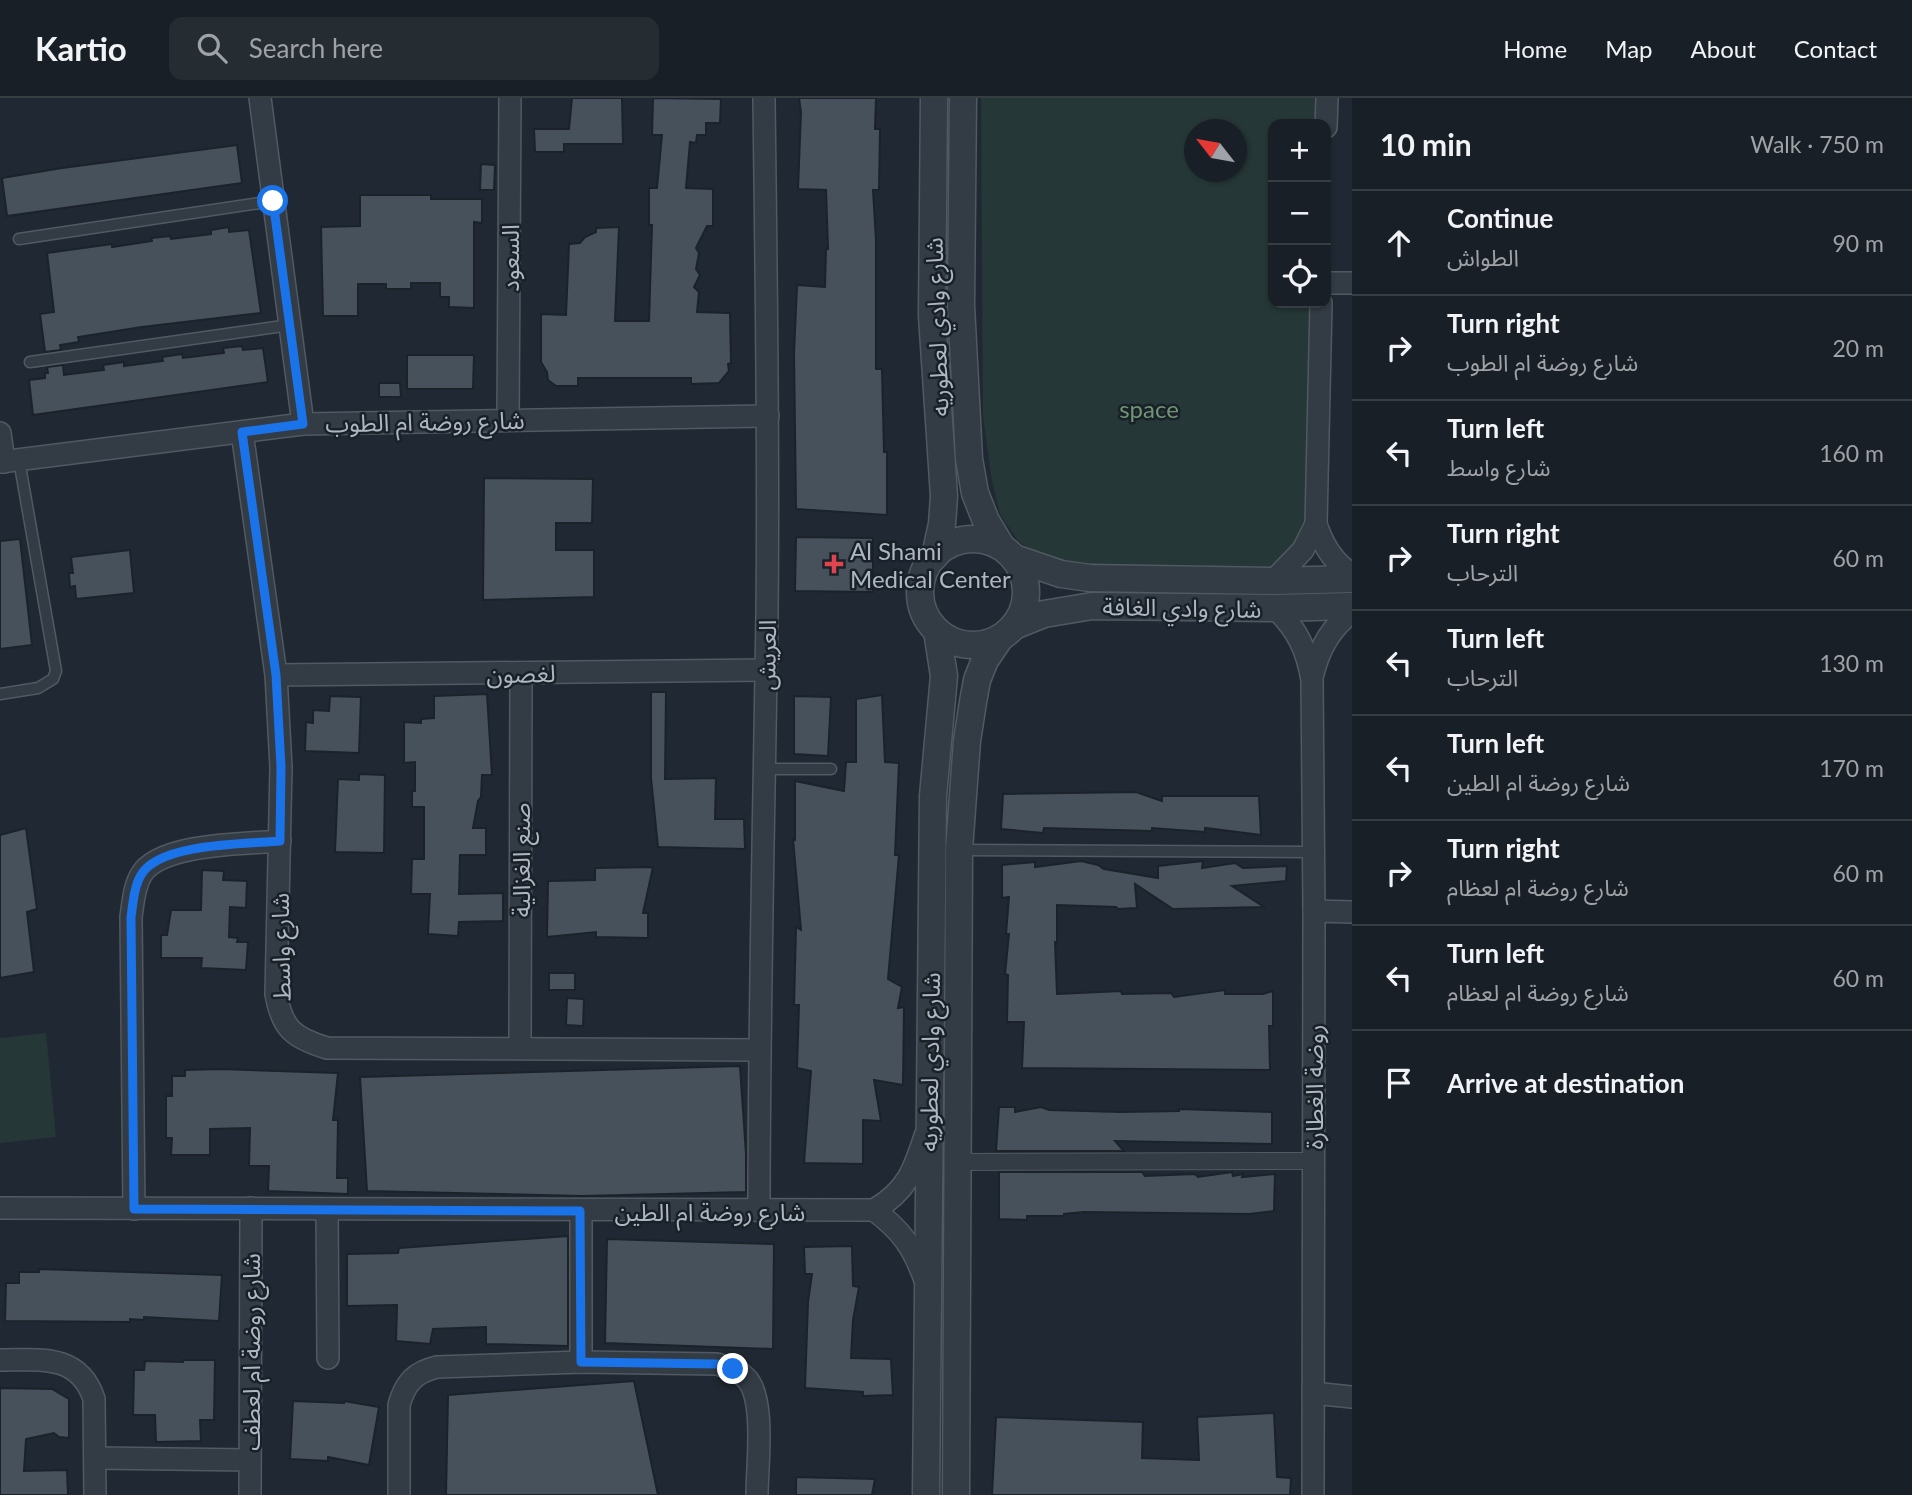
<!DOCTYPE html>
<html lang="en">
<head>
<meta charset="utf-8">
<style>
	:root { --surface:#181f26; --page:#252c32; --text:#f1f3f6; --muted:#9fa2a7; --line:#363d43 }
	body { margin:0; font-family:Lato,"Noto Sans Arabic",sans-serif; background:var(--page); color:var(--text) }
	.controls { position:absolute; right:21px; top:21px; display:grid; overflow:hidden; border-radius:14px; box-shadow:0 2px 5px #0004 }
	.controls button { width:63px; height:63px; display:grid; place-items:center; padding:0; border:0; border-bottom:2px solid var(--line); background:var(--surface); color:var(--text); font:35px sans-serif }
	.compass { position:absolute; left:1184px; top:21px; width:63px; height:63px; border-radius:50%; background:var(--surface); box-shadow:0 2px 5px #0004; rotate:301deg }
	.stop { position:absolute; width:21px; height:21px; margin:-16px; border:5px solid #1a73e8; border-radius:50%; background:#fff }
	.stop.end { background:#1a73e8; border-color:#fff; box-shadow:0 2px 7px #0008 }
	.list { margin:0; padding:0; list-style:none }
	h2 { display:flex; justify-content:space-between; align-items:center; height:91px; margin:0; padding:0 28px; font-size:30px }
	h2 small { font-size:23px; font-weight:400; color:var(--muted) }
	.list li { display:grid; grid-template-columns:46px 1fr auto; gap:21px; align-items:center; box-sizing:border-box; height:105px; padding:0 28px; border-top:2px solid var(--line) }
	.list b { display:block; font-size:26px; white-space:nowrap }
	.list p { margin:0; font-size:23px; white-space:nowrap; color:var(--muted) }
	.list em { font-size:23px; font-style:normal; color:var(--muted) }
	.icon { flex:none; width:38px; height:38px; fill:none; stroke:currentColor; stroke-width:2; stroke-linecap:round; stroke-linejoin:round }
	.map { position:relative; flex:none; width:1352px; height:1397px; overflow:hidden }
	header { display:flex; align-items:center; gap:42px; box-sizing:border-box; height:98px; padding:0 35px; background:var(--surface); border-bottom:2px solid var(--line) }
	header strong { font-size:33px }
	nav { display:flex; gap:38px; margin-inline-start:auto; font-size:24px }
	.search { width:490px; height:63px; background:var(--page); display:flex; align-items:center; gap:18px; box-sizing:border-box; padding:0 24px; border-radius:14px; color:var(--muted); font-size:26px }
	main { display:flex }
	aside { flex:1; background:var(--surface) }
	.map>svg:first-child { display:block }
	.green { fill:#253736; fill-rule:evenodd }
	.building { fill:#46515c; stroke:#1b222a; stroke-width:2 }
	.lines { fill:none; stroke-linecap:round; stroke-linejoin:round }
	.service-casing { stroke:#515962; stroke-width:13 }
	.pedestrian-casing { stroke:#515962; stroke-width:18 }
	.minor-casing { stroke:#515962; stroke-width:24 }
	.tertiary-casing { stroke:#515962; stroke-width:29 }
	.service { stroke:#333b44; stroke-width:10 }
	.pedestrian { stroke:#333b44; stroke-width:16 }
	.minor { stroke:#333b44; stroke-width:21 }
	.tertiary { stroke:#333b44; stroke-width:26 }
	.route { stroke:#1a73e8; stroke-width:9 }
	.health-dot { fill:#e0444e; stroke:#192028; stroke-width:2.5 }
	.labels { text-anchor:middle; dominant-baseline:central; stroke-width:5; stroke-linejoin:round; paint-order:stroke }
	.street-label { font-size:24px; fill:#adb6c1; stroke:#192028 }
	.park-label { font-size:24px; fill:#6f9574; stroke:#192028 }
	.poi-label { font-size:24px; fill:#adb6c1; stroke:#192028; text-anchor:start }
</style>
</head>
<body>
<header>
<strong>Kartio</strong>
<div class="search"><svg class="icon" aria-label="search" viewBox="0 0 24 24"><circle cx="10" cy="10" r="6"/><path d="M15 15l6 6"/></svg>Search here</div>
<nav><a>Home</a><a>Map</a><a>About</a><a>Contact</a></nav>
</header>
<main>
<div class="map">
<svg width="1352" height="1397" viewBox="0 0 1352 1397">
	<rect width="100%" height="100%" fill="#202933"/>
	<g class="green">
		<path d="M981,0H1323L1322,26H1273V205H1319L1305,427C1299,446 1289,462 1270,470L1088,473L1041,459L1018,443L1000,416L992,383L983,319ZM1195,32H1237V74H1195Z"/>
		<polygon points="46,935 56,1039 0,1045 0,940"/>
	</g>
	<g class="building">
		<polygon points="572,0 622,0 623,46 564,46 564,54 535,54 534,31 569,31"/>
		<polygon points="653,0 721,1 720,25 706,25 706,37 697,37 696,45 690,44 686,90 713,91 713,128 707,128 696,150 699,155 696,171 700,177 694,189 699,194 697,214 730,215 731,265 728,266 729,273 719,285 691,286 691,280 578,280 578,288 556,288 548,282 547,274 541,264 541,216 566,217 569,146 580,145 585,139 596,134 596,130 619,129 615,223 649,223 652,127 649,127 649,90 657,90 662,37 652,37"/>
		<polygon points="799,0 876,0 875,31 880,31 879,92 873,92 876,142 876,271 882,271 884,354 887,354 887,417 796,411 794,255 797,187 825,189 826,151 828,151 826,92 798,91 801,14"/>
		<polygon points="237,47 242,85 7,118 2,80 62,70"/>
		<polygon points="481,66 495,67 494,92 480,92"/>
		<polygon points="360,97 431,97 431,101 482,101 482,125 474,124 474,210 449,209 449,199 440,199 440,185 411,185 411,191 386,191 386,186 358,186 358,218 323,218 321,129 360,128"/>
		<polygon points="229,129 229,134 249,132 261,215 142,229 78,239 79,244 60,247 61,252 45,254 40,216 54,214 47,155 112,146 112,149 152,143 151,140 170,138 171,141 211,136 211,132"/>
		<polygon points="242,248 243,252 263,250 268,284 33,317 29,282 45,280 45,275 48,275 47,269 63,267 64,277 104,272 103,267 124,264 124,268 163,263 162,259 182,256 183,260 224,255 223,250"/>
		<polygon points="407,257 474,257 473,291 407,291"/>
		<polygon points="379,285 400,285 401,299 379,299"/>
		<polygon points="484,380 593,381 592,425 556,425 556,452 594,452 594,499 483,502"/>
		<polygon points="796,439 873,440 873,494 795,493"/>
		<polygon points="20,441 32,547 0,551 0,443"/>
		<polygon points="130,452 134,495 76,501 75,488 70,489 69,475 73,475 71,459"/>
		<polygon points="651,594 666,594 665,681 716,680 715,721 744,721 745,751 658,749 651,680"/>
		<polygon points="487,596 492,677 482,677 481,699 478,703 473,730 486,730 486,757 460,757 459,796 503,795 503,823 459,824 458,838 428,836 430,796 411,796 412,761 424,761 424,709 412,709 412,693 415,693 415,664 404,665 404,624 421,625 421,621 434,620 434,598"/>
		<polygon points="882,597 885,664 899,665 895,757 899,757 888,881 902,889 898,910 904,909 903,987 874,982 881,1023 863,1022 863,1066 804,1065 811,973 797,970 799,907 794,907 796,829 801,832 793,741 795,742 795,683 844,693 846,664 856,664 856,601"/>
		<polygon points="330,598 361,599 359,655 305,653 306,624 313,625 313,612 329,613"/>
		<polygon points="794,598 831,599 828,658 794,656"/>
		<polygon points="359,676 385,677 384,755 335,754 338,681 359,682"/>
		<polygon points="1136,694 1162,703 1162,698 1259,698 1261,737 1205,730 1205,734 1152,730 1152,733 1044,730 1043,735 1001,731 1003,696"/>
		<polygon points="26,730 37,811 27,814 34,874 0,880 0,737"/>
		<polygon points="1081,763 1098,767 1104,771 1158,780 1158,768 1203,763 1202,770 1235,765 1243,770 1287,768 1286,783 1232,788 1264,809 1173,811 1135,786 1137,810 1118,811 1116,809 1057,807 1057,844 1055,844 1057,896 1121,893 1122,896 1171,895 1174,899 1225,892 1225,896 1263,896 1273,893 1273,928 1269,928 1270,972 1022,970 1024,924 1007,924 1008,877 1005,876 1009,836 1006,836 1009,799 1002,800 1002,767 1035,764 1035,769"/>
		<polygon points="653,769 643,815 648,815 648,840 596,839 596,834 547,839 548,783 595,782 595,770"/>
		<polygon points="202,772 224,773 223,782 247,783 246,810 230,809 229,839 238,840 237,844 248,844 246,872 201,870 202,860 161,860 161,837 167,837 171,812 201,812"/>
		<rect x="549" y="875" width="26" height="17"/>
		<polygon points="567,900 584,901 583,928 566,927"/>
		<polygon points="740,968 746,1056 746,1094 583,1098 367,1093 360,979"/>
		<polygon points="220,971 338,975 333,1022 338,1022 337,1080 348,1080 348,1096 268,1093 269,1068 249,1068 250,1030 210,1031 210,1057 171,1057 172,1040 166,1040 166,998 172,998 172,978 185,978 185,972"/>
		<polygon points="999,1009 1015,1009 1015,1014 1041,1009 1049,1012 1121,1014 1179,1013 1179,1011 1272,1014 1272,1046 1115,1043 1124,1053 996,1053"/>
		<polygon points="999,1074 1142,1074 1145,1078 1195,1076 1198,1079 1232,1074 1233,1078 1243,1076 1242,1079 1275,1076 1274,1113 1249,1116 1084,1114 1064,1116 1064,1118 1027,1118 1027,1122 999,1121"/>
		<polygon points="568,1138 568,1248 486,1246 486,1229 433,1231 430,1246 396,1243 397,1207 347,1208 347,1156 398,1155 399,1150"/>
		<polygon points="607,1141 774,1146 773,1251 605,1245"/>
		<polygon points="852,1148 853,1188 859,1189 853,1222 851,1260 891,1261 893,1297 863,1298 863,1294 805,1290 808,1204 812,1176 805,1176 804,1149"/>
		<polygon points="39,1171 222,1177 219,1223 144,1219 144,1222 130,1221 130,1224 5,1223 6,1185 19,1185 19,1174 39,1174"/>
		<polygon points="183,1262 215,1262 214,1322 200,1322 201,1343 156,1344 155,1317 133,1317 134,1272 144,1272 145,1263 183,1264"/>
		<polygon points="634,1283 658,1397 446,1397 448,1297"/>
		<polygon points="0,1290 52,1291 69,1301 69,1340 59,1339 54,1335 26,1341 24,1373 67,1372 68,1397 0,1397"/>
		<polygon points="293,1303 344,1305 344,1303 379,1309 369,1367 328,1359 328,1363 290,1361"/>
		<polygon points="1274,1315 1277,1379 1291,1380 1290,1397 992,1397 996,1319 1143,1324 1142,1360 1199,1362 1197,1319"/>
		<polygon points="796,1379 875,1381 872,1397 796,1397"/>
	</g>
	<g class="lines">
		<g class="service-casing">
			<g id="service">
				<polyline points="19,141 273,103"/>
				<polyline points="30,264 290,227"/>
				<polyline points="0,596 38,590 53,581 56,573 19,362"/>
				<polyline points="764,671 831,671"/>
				<polyline points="959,752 1313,754"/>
			</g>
		</g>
		<g class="pedestrian-casing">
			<polyline id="pedestrian" points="956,1064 1313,1063"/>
		</g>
		<g class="minor-casing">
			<g id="minor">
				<polyline points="260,0 303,326"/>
				<polyline points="1326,29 1327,0"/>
				<polyline points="1326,185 1352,185"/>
				<path d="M1321,205L1316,426C1323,447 1333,465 1352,476"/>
				<polyline points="508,321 510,0"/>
				<path d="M242,334L276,577L281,669L276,896C282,931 294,940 327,950L759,952"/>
				<polyline points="0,335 4,364"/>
				<polyline points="0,364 303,326 768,318"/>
				<polyline points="1273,483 1303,452 1316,426"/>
				<path d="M1275,510C1297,531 1307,552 1312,582L1314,813L1313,1397"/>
				<path d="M1313,576C1319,551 1330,530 1352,514"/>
				<polyline points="276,577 765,572"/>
				<polyline points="1314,813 1352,814"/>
				<polyline points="520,950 521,575"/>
				<path d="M0,1110L874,1112C907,1093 914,1072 925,1038"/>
				<path d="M134,1111L131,819C133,805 134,789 141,777C159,745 246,746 280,743"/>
				<polyline points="327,1111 328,1260"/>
				<path d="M874,1112C902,1133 913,1149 925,1182"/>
				<polyline points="581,1113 581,1264"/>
				<path d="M759,1113C759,914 764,714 767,515C769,343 766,172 764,0"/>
				<path d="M0,1262C39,1262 79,1255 94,1301L95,1397"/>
				<polyline points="1313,1295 1352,1299"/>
				<polyline points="96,1360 249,1362"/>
				<polyline points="250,1397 251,1110"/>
				<path d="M399,1397V1307C405,1285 415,1274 437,1269L581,1264L717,1266C727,1269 738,1272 746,1280C766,1300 757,1368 757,1397"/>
			</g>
		</g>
		<g class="tertiary-casing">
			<g id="tertiary">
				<polyline points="934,0 932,218 944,398 942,426 935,458"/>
				<polyline points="963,0 961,207 969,361 975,395 986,423 1001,448"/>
				<circle cx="973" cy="494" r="53"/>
				<polyline points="1014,460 1061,476 1090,480 1273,483 1352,481"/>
				<polyline points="1014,528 1044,516 1092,508 1275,510 1352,508"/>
				<polyline points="926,1397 933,698 944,578 937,533"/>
				<polyline points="956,1397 959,752 967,643 973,604 977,582 985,562 1000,540"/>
			</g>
		</g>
		<use href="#service" class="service"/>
		<use href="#pedestrian" class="pedestrian"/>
		<use href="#minor" class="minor"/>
		<use href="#tertiary" class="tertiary"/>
	</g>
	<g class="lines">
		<path class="route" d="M273,103L303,326L242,334L276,577L281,669L280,743C246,746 159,745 141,777C134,789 133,805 131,819L134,1111L580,1113L581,1264L717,1266L733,1271"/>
	</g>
	<path class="health-dot" d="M830.5 455.5h7v7h7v7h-7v7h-7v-7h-7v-7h7z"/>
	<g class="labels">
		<g class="street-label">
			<text transform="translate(509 160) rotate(-90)">السعود</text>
			<text transform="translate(936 229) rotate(-92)">شارع وادي لعطوريه</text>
			<text transform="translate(425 323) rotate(-1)">شارع روضة ام الطوب</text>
			<text transform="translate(1182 509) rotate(1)">شارع وادي الغافة</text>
			<text transform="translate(766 557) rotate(-89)">العريش</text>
			<text transform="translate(521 575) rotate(-1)">لغصون</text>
			<text transform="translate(520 762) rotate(-90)">صنع الغزالية</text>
			<text transform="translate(280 849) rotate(-91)">شارع واسط</text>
			<text transform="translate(929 964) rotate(-89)">شارع وادي لعطوريه</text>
			<text transform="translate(1313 989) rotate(-90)">روضة الغطارة</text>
			<text x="710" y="1113">شارع روضة ام الطين</text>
			<text transform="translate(250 1254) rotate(-90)">شارع روضة ام لعطف</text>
		</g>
		<g class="park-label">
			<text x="1149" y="310">space</text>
		</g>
		<g class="poi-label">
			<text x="850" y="452">Al Shami<tspan x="850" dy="28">Medical Center</tspan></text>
		</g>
	</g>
</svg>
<div class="controls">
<button>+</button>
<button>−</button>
<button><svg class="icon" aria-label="locate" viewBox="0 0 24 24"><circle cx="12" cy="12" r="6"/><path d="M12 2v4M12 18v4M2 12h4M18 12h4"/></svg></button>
</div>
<svg class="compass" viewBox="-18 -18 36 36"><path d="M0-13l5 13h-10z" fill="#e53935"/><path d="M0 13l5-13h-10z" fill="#9fa2a7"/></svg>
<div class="stop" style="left:273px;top:103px"></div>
<div class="stop end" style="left:733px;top:1271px"></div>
</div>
<aside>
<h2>10 min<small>Walk · 750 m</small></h2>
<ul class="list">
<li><svg class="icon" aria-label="ahead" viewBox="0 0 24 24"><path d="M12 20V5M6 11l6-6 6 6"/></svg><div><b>Continue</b><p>الطواش</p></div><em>90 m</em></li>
<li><svg class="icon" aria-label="right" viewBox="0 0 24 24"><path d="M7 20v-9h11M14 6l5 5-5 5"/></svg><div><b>Turn right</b><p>شارع روضة ام الطوب</p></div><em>20 m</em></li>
<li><svg class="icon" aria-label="left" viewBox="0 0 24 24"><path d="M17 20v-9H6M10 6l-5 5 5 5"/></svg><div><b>Turn left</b><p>شارع واسط</p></div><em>160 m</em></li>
<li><svg class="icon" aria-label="right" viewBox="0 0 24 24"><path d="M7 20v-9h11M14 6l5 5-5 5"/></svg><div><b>Turn right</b><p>الترحاب</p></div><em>60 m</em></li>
<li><svg class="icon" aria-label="left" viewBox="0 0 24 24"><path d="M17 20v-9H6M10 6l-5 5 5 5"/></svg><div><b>Turn left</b><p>الترحاب</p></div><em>130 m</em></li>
<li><svg class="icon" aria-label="left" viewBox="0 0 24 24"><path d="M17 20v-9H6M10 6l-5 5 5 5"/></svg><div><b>Turn left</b><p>شارع روضة ام الطين</p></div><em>170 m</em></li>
<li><svg class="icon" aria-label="right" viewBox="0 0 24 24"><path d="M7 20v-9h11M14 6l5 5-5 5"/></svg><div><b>Turn right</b><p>شارع روضة ام لعظام</p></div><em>60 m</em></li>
<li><svg class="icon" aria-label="left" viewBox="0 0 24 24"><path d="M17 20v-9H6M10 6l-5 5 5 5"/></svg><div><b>Turn left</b><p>شارع روضة ام لعظام</p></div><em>60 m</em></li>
<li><svg class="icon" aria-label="arrive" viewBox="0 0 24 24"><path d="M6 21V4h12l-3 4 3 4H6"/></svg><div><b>Arrive at destination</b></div></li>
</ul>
</aside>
</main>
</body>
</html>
